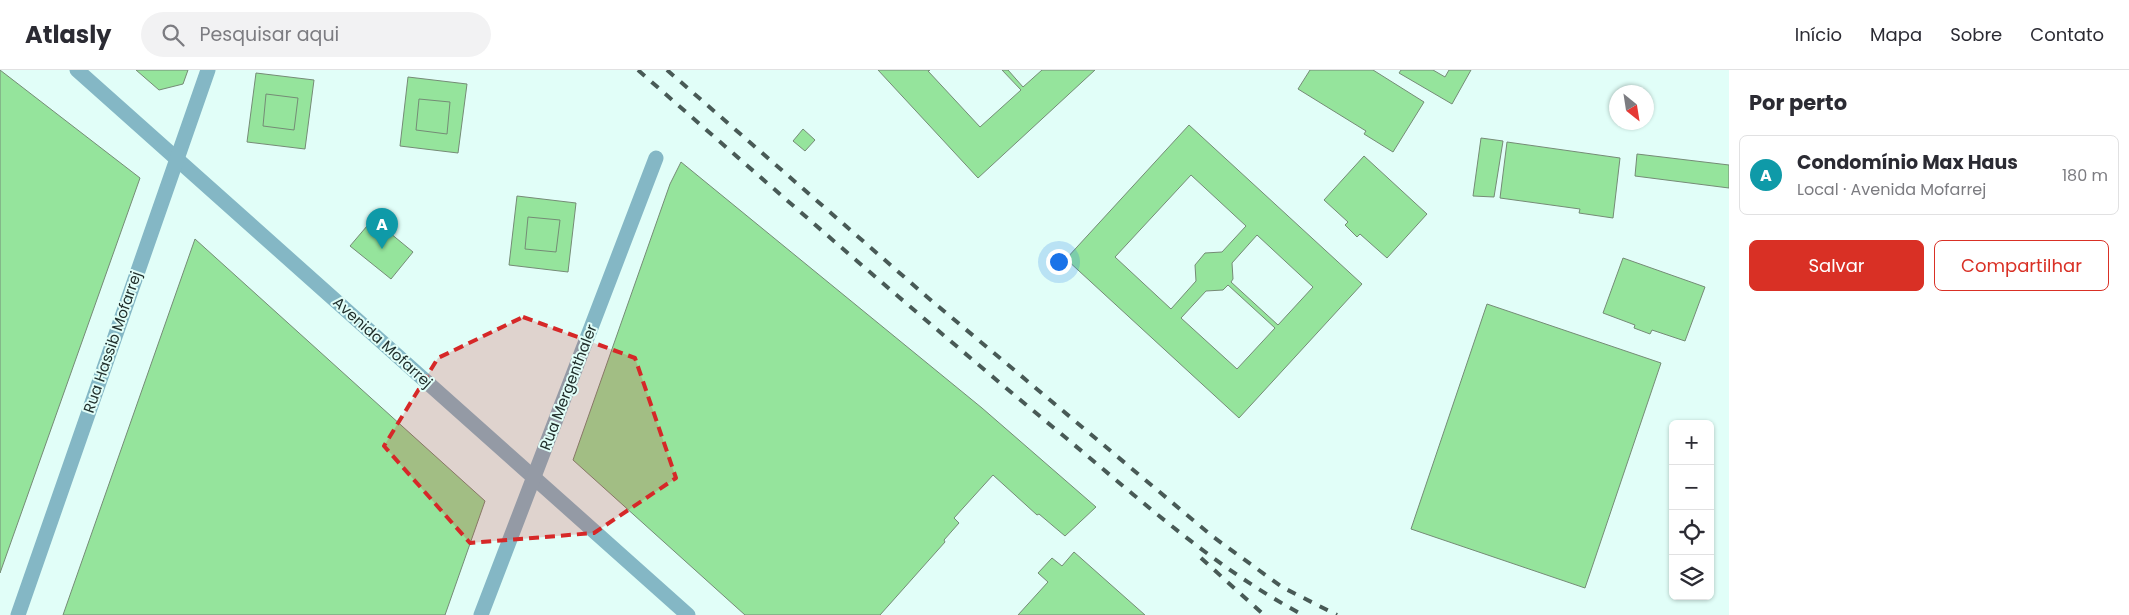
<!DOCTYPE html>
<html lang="pt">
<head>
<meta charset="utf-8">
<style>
	:root { --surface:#fff; --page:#f2f2f3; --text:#2b2b33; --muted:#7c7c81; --line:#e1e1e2; --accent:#d93025 }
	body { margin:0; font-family:Poppins,sans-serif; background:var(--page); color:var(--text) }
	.controls { position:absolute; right:15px; bottom:15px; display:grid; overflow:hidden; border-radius:8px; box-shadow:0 1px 4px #0004 }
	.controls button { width:45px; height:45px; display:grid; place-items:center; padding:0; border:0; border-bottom:1px solid var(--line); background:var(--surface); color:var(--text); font:25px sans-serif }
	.compass { position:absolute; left:1609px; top:15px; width:45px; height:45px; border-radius:50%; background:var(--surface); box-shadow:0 1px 4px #0004; rotate:150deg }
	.you { position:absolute; left:1058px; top:191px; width:18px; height:18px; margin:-12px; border:4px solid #fff; border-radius:50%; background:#1a73e8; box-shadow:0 0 0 8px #1a73e833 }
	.badge { display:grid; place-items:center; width:32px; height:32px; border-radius:50%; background:var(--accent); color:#fff; font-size:16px; font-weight:700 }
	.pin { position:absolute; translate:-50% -41px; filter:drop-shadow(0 1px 2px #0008) }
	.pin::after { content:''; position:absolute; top:26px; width:18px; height:15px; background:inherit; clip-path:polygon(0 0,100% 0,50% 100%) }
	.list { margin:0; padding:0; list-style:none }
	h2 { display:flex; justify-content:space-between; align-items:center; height:65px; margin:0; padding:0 20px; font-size:21px }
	h2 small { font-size:16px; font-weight:400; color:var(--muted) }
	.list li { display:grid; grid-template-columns:32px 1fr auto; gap:15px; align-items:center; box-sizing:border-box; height:80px; margin:0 10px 10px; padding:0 10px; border:1px solid var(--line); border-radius:8px }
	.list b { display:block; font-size:19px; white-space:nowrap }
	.list p { margin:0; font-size:16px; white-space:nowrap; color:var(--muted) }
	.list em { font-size:16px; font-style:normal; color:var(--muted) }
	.actions { display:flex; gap:10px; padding:15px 20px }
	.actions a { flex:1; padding:11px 0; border:1px solid var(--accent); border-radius:8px; text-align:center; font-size:18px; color:var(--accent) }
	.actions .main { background:var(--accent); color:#fff }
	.icon { flex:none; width:28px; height:28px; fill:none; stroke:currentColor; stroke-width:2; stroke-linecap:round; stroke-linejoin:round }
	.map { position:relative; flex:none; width:1729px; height:545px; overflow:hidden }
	header { display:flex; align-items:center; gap:30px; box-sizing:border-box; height:70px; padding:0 25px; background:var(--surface); border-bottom:1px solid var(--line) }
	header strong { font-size:24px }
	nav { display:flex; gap:28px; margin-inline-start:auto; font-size:18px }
	.search { width:350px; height:45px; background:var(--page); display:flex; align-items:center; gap:12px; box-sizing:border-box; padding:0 18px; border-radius:28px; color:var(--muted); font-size:19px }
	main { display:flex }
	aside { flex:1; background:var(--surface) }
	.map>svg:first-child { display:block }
	.building { fill:#95e49c; stroke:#758b76; fill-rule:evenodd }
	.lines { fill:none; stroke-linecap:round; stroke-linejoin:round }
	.street { stroke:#84b7c5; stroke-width:15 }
	.rail { stroke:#485a56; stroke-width:4; stroke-dasharray:9 9; stroke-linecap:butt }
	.marked { fill:#d62828; fill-opacity:0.2; stroke:#d62828; stroke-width:4; stroke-dasharray:10 6; stroke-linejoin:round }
	.labels { text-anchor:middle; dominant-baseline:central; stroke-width:4; stroke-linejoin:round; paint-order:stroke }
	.street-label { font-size:15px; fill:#1f2d2a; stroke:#e1fef8 }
</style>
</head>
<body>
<header>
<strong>Atlasly</strong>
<div class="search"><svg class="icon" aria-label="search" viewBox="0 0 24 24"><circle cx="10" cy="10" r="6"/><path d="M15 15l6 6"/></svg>Pesquisar aqui</div>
<nav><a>Início</a><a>Mapa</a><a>Sobre</a><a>Contato</a></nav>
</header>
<main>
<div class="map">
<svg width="1729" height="545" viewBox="0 0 1729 545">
	<rect width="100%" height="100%" fill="#e1fef8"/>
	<g class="building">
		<polygon points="0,0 140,108 0,503"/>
		<polygon points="136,0 188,0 183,14 159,20"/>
		<polygon points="878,0 930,0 928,1 980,57 1021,20 1002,0 1008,0 1023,17 1042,0 1095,0 978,108"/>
		<polygon points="1310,0 1373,0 1424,32 1393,82 1364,64 1366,61 1298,19"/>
		<polygon points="1401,0 1433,0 1445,7 1449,0 1471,0 1452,34 1399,3"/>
		<polygon points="256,3 314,10 305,79 247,72"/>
		<polygon points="408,7 467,14 458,83 400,76"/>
		<polygon points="266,24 298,28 294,60 263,56"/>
		<polygon points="419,29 450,32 447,64 416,60"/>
		<path d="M1189,55L1362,214L1239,348L1066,189ZM1191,105L1246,156L1222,182L1205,183L1195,195L1196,211L1171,239L1115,187ZM1257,165L1313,217L1278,255L1231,212L1233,209L1232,193ZM1228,215L1275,258L1237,299L1181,248L1206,221L1223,220Z"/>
		<polygon points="803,59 815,70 805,81 793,71"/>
		<polygon points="1481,68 1503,71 1494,127 1473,126"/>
		<polygon points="1507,72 1620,88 1613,148 1579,143 1580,139 1500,128"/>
		<polygon points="1637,84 1729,95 1729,118 1635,106"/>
		<polygon points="1364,86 1427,144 1387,188 1360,164 1357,167 1345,155 1348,152 1324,130"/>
		<polygon points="681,92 982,338 1096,437 1065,466 1039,444 1037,445 993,405 954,448 959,453 944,470 945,472 880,545 745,545 573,390 670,114"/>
		<polygon points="517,126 576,133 568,202 509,195"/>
		<polygon points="528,147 560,150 556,182 525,179"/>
		<polygon points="373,149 413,182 391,209 350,176"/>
		<polygon points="195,169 485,431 445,545 63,545"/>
		<polygon points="1623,188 1705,217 1685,271 1652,260 1650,264 1634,258 1635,255 1603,243"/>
		<polygon points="1487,234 1661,293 1585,518 1411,459"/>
		<polygon points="1074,482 1145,545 1018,545 1048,512 1038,503 1052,488 1062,496"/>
	</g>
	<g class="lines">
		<g class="street">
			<polyline points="77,0 688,545"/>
			<polyline points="18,545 208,0"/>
			<polyline points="481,545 656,88"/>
		</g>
		<g class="rail">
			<path d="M638,0C776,121 913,241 1054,358C1134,424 1211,496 1303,545"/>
			<polyline points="667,0 926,226 1212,466 1282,517 1337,545"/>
			<polyline points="1201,488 1264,545"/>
		</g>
	</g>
	<path class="marked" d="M523,247L635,288L676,408L594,463L470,473L384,376L438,288Z"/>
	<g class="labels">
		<g class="street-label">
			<text transform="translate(112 272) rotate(-71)">Rua Hassib Mofarrej</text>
			<text transform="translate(383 272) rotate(42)">Avenida Mofarrej</text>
			<text transform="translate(568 317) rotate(-69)">Rua Mergenthaler</text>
		</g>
	</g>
</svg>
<div class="controls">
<button>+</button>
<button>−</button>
<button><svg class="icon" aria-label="locate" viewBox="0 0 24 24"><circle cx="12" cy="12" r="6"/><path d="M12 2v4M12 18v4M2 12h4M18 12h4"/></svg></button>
<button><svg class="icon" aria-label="layers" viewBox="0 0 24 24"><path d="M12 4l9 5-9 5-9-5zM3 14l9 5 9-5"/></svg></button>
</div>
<svg class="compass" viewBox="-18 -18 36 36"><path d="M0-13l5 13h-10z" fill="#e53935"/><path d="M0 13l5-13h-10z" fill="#7c7c81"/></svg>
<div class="you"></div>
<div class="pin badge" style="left:382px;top:179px;background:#0f9aa8">A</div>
</div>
<aside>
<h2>Por perto<small></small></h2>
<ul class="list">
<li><span class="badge" style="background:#0f9aa8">A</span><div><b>Condomínio Max Haus</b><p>Local · Avenida Mofarrej</p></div><em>180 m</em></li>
</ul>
<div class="actions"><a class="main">Salvar</a><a>Compartilhar</a></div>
</aside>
</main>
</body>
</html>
